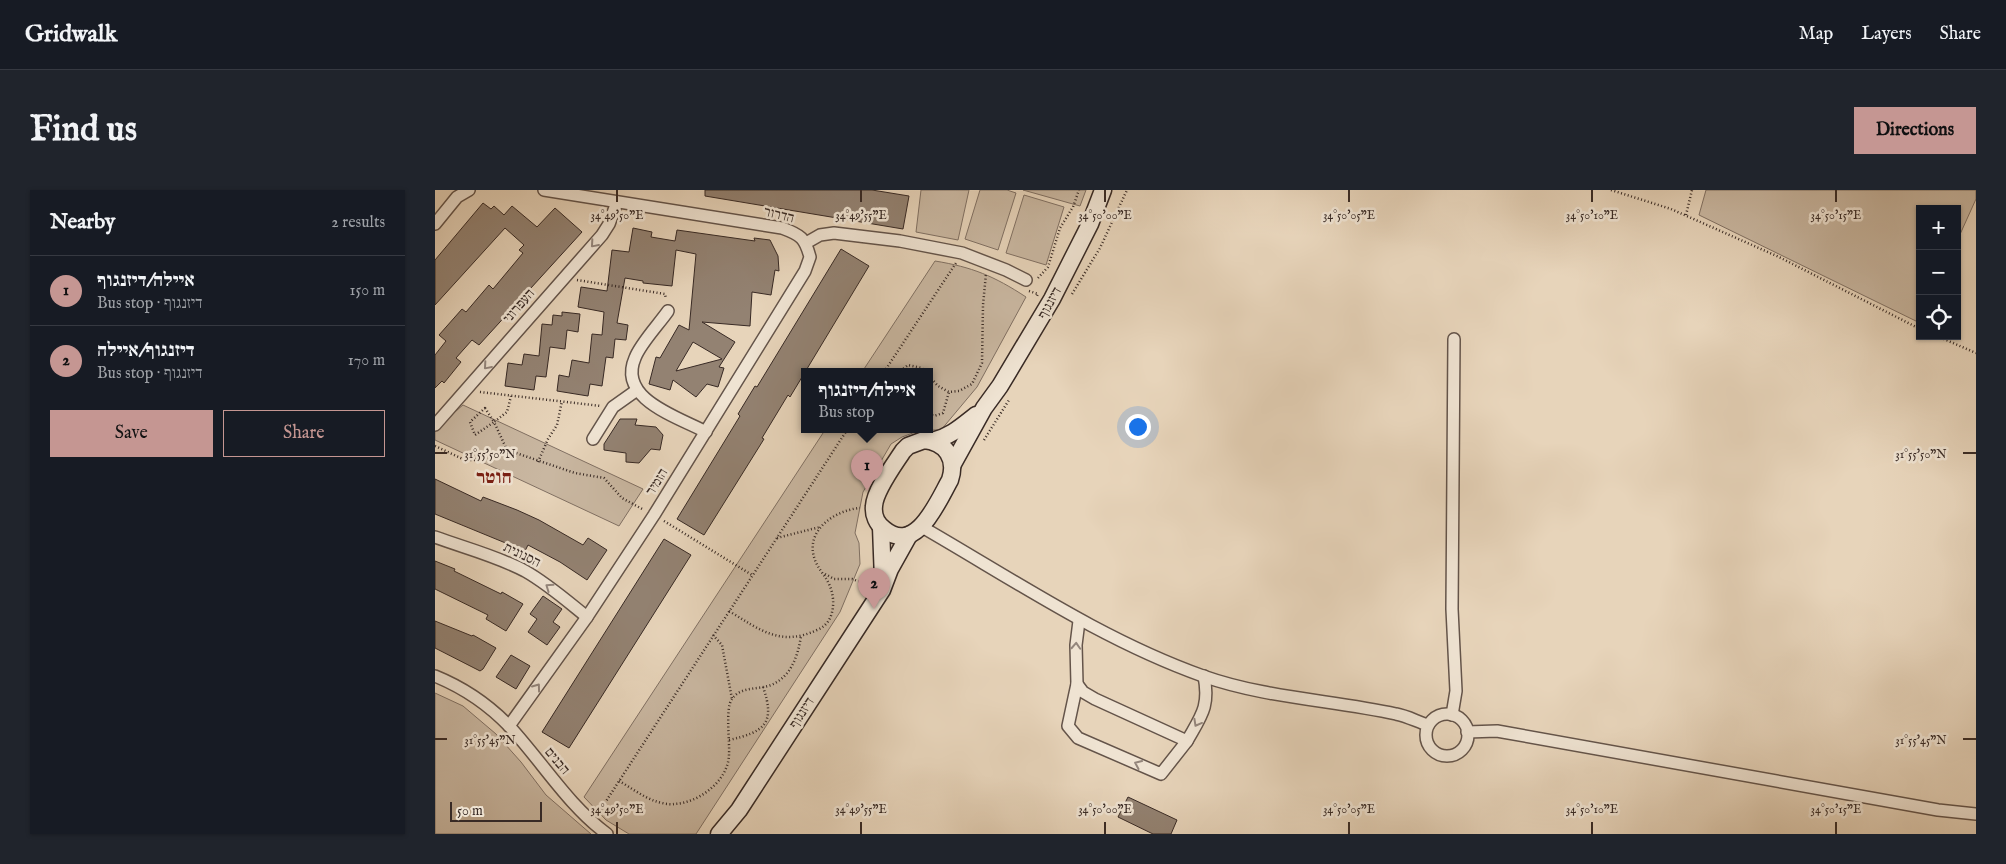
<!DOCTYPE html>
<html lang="en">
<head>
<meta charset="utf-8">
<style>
	:root { --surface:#171b24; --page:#20242c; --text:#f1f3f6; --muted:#9ea1a6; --line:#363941; --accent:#c59692 }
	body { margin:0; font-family:"IM FELL English","Frank Ruhl Libre",serif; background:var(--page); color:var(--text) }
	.controls { position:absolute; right:15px; top:15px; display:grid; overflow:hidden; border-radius:0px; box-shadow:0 1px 4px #0004 }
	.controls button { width:45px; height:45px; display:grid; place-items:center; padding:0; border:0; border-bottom:1px solid var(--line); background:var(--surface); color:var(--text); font:25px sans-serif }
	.scale { position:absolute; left:15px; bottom:12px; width:92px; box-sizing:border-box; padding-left:5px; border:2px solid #382a25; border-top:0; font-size:14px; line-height:18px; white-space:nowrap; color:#382a25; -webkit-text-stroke:4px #efe3d2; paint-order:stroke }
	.you { position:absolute; left:702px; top:236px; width:18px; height:18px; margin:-12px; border:4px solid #fff; border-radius:50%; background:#1a73e8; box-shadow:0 0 0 8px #1a73e833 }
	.badge { display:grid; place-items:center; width:32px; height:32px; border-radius:50%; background:var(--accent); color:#111; font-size:16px; font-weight:700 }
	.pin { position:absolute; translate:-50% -41px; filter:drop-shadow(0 1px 2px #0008) }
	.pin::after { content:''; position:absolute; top:26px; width:18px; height:15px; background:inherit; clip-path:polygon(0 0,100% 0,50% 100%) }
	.popup { position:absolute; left:366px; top:178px; width:132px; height:65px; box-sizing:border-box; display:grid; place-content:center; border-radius:0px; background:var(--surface); filter:drop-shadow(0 1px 4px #0005); font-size:16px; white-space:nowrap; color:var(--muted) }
	.popup b { font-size:19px; color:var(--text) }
	.popup::after { content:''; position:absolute; left:50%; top:100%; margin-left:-10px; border:10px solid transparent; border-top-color:var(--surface) }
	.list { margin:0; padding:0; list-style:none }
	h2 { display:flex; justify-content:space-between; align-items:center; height:65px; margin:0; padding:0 20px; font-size:21px }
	h2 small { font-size:16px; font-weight:400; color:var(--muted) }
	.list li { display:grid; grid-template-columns:32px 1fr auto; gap:15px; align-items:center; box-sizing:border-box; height:70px; padding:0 20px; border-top:1px solid var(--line) }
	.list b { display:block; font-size:19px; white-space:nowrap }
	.list p { margin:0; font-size:16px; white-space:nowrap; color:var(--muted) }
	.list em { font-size:16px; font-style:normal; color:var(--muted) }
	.actions { display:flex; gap:10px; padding:15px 20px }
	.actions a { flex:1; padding:11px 0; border:1px solid var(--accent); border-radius:0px; text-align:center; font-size:18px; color:var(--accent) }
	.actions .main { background:var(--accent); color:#111 }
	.icon { flex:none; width:28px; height:28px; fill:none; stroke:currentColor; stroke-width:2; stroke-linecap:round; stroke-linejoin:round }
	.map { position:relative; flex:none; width:1541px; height:644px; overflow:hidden; border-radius:0px }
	header { display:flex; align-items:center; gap:30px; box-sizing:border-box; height:70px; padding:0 25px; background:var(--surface); border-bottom:1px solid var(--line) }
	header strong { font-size:24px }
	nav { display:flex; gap:28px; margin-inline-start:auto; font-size:18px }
	.intro { display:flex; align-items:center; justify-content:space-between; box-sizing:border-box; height:120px; padding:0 30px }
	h1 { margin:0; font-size:35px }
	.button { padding:12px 22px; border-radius:0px; background:var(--accent); color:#111; font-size:18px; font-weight:700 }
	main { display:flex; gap:30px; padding:0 30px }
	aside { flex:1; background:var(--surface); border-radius:0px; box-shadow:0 1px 4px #0004 }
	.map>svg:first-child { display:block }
	.green { fill:#c9b7a1; stroke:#807063 }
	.building { fill:#938272; stroke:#382a25; fill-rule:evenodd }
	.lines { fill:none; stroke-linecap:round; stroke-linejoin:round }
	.street-casing { stroke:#64544a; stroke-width:14 }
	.secondary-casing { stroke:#382a25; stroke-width:19 }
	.path { stroke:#382a25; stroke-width:2.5; stroke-dasharray:1 2.5; stroke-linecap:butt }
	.street { stroke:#efe3d2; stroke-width:11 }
	.secondary { stroke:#efe3d2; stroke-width:16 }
	.oneway { stroke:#94867c }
	.ticks { fill:none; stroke:#382a25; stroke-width:2 }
	.labels { text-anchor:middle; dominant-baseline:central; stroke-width:5; stroke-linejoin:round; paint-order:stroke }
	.street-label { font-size:14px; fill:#382a25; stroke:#efe3d2 }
	.district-label { font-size:19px; font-weight:bold; fill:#7a1f14; stroke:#efe3d2 }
	.ticks-label { font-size:12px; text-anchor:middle; fill:#382a25; stroke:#efe3d2; stroke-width:5; stroke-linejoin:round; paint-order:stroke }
</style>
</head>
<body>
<header>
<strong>Gridwalk</strong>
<nav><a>Map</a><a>Layers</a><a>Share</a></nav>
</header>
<div class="intro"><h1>Find us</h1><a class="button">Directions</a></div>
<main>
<aside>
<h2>Nearby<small>2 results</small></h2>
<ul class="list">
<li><span class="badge">1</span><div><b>איילה/דיזנגוף</b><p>Bus stop · דיזנגוף</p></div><em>150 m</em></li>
<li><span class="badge">2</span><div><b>דיזנגוף/איילה</b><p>Bus stop · דיזנגוף</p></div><em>170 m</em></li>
</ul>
<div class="actions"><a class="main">Save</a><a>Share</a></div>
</aside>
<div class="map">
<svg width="1541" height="644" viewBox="0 0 1541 644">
	<rect width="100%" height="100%" fill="#e7d4ba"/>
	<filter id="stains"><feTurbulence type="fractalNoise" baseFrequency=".004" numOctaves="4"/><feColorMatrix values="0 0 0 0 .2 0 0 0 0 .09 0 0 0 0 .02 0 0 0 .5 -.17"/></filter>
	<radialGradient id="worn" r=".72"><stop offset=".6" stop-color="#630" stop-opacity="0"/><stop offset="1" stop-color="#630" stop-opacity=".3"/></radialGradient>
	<g class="green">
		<polygon points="486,0 534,0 523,50 481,42"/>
		<polygon points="545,0 572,0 581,3 563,60 530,49"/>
		<polygon points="588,0 651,0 645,16"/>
		<polygon points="1271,0 1541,0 1541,9 1522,51 1522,19 1485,19 1485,133 1264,25"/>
		<polygon points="589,5 629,17 611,75 571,63"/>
		<path d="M500,71C537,77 559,86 591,107L542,197L506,240H486L467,247L456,254L428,302L420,343L424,353L425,374L405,422L261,644H194L171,630L149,607L390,240H494V182H427Z"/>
		<polygon points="28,215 208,299 184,336 0,250 0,239"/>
		<polygon points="0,503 28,516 61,544 86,572 111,605 156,644 0,644"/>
	</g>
	<g class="building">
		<polygon points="270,0 437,0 474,6 468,39 270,6"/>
		<polygon points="48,13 56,19 59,16 69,25 77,16 102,37 120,18 147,42 44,155 37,150 21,168 26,172 9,193 7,191 0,198 0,165 11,151 4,145 27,119 31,122 54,95 58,99 88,63 84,60 89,55 70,38 0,115 0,70"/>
		<path d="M198,38L217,42L216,47L240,51L242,40L320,51L319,48L335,50L343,66L344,81L340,80L336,105L317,102L315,136L267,132L300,152L284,177L289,178L283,197L272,194L261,207L238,190L235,200L214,194L221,167L225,168L244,135L254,140L261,64L241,60L237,96L208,93V91L190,88L182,133L193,135L191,150L180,149L178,168L171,167L167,196L155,194L153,206L122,201L124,185L134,187L137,170L154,173L157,144L167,145L169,122L143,117L146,97L172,101L177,60L194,62ZM258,152L287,169L241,181Z"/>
		<polygon points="406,59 434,76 355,207 353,205 327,248 329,249 269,345 242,329 305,226 303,224 320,196 322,197"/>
		<polygon points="127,122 145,124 143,142 132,140 130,159 115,157 111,187 101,186 99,200 70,196 73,173 87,175 89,164 104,166 107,134 117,135 118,125 127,126"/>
		<polygon points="185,229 202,229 200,235 221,237 228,245 225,260 216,259 204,273 191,272 191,263 169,260 169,254"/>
		<polygon points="0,289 46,311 48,307 82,320 104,330 148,355 153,348 172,360 152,390 125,372 93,355 90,361 0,324"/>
		<polygon points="229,349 256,365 134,558 107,542"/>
		<polygon points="0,371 20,379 19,381 66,404 67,402 88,414 71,441 51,429 53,425 0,399"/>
		<polygon points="108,406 127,419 118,432 125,437 112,455 93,442 102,429 95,424"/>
		<polygon points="0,431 37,446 38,445 61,458 48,479 45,481 0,458"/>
		<polygon points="76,465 95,476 81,499 61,487"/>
		<polygon points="693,607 742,630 736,644 718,644 683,627"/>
	</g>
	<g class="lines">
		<g class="street-casing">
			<g id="street">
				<polyline points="0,34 22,7 34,0"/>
				<polyline points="371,53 385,45 399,43 465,51 527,63 571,80 591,90"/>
				<path d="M233,121C224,134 205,154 200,168C182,209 243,227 271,242"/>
				<polyline points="0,235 167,45 174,34 182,12"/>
				<polyline points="158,249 178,217 202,200"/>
				<path d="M487,337C579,390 667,450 768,486C830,508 897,510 961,524C972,526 983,532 993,535"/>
				<path d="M0,347C30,358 62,366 90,381C113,394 132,411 152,427"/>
				<polyline points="644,431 641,455 642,494 633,536 643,548 726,584 752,551"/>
				<path d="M0,486C27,497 54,515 75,537C108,573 133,615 172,644"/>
				<path d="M642,494L648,502L660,509L752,551C766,526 775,517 769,486"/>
				<circle cx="1012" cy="545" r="21"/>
				<polyline points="1017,525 1021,501 1017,419 1019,149"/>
				<path d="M74,536L152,427L219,325L370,81L375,67C370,48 366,45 347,38L109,0"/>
				<polyline points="1032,542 1062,541 1503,620 1541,624"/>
			</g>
		</g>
		<g class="secondary-casing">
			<g id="secondary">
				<path d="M489,250C511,252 522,269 515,290C503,311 481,366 449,339C442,334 438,325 439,316C440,300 459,275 468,261L473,256Z"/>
				<path d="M497,251C515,247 527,236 541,225"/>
				<polyline points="518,274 549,218 565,196 617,109 655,34 668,0"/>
				<polyline points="446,337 448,390"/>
				<polyline points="284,644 304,620 447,400 455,379 474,345"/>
			</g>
		</g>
		<g class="path">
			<polyline points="1176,0 1236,19 1344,67 1485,139"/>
			<polyline points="1251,25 1257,0"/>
			<polyline points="603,88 613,77 625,38 638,17 644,0"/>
			<polyline points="142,90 230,104 231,109"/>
			<polyline points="594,101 603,104 602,106"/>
			<polyline points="637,104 665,58 692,0"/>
			<polyline points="1502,146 1541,163"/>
			<polyline points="449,182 521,73"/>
			<polyline points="468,182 468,179 473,175 487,178 491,182"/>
			<polyline points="494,186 503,196 514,202 524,201 537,194 547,173 548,115 551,84"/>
			<polyline points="45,202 166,216"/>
			<polygon points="50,218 59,232 40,245 35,232"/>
			<polyline points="494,224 499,226 508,223 514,202"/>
			<polyline points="549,250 574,210"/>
			<polyline points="0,256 30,270 53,270 72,260 140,283 169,288 187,308 209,320"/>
			<polyline points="72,260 59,232 72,222 76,206"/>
			<polyline points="103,272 113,249 122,235 127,211"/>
			<polyline points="229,331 317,385"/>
			<polyline points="342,348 385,337"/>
			<polyline points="390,384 399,389 417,389 434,395"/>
			<path d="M294,421C325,440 346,457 382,440C395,435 399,422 398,409C396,388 383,382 379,367C371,339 401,320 425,318"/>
			<polyline points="278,445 287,455 297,509"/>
			<path d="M294,550C329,542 341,534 328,497"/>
			<path d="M184,591C195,597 208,607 220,611C226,613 234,615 239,614C264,613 293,591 294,565C295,553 290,518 297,509C306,496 323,500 336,495C356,487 363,466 366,446"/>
			<polyline points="164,622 412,240"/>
		</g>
		<use href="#street" class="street"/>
		<use href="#secondary" class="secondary"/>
	</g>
	<defs><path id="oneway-chevron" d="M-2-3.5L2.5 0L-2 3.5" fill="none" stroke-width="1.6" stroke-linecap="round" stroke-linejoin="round" transform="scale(1.25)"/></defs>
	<g class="oneway">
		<use href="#oneway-chevron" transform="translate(159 54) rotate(131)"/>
		<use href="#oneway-chevron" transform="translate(52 176) rotate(131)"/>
		<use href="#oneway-chevron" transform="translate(114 397) rotate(-145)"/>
		<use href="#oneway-chevron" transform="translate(641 456) rotate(-87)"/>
		<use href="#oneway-chevron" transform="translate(102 497) rotate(-54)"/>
		<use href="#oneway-chevron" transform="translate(762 533) rotate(119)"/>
		<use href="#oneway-chevron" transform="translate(703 574) rotate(-156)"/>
	</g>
	<path class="ticks" d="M182,0V12M426,0V12M670,0V12M914,0V12M1157,0V12M1401,0V12M0,263H12M1528,263H1541M0,549H12M1528,549H1541M182,632V644M426,632V644M670,632V644M914,632V644M1157,632V644M1401,632V644"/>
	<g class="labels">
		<g class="street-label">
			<text transform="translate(344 25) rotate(14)">הדרור</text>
			<text transform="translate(615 113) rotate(-61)">דיזנגוף</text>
			<text transform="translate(84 116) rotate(-49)">העפרוני</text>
			<text transform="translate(222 292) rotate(-58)">הזמיר</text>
			<text transform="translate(87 365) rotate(26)">הסנונית</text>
			<text transform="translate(367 523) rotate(-57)">דיזנגוף</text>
			<text transform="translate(122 571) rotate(50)">הבנים</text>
		</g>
		<g class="district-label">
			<text x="59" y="288">חוטר</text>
		</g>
	</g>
	<g class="ticks-label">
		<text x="182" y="29">34°49'50"E</text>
		<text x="426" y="29">34°49'55"E</text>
		<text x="670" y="29">34°50'00"E</text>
		<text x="914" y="29">34°50'05"E</text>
		<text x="1157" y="29">34°50'10"E</text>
		<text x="1401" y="29">34°50'15"E</text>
		<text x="55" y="268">31°55'50"N</text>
		<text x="1486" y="268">31°55'50"N</text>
		<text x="55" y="554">31°55'45"N</text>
		<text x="1486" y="554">31°55'45"N</text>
		<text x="182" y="623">34°49'50"E</text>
		<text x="426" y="623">34°49'55"E</text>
		<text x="670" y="623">34°50'00"E</text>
		<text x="914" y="623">34°50'05"E</text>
		<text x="1157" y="623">34°50'10"E</text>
		<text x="1401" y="623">34°50'15"E</text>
	</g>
	<rect width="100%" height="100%" filter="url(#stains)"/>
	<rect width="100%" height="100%" fill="url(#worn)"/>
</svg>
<div class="controls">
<button>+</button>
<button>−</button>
<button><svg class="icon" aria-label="locate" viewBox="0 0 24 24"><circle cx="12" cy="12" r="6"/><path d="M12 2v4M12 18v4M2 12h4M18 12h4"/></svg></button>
</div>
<div class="scale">50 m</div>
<div class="you"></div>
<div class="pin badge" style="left:432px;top:301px">1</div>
<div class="popup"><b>איילה/דיזנגוף</b>Bus stop</div>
<div class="pin badge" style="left:439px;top:419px">2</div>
</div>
</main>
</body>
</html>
